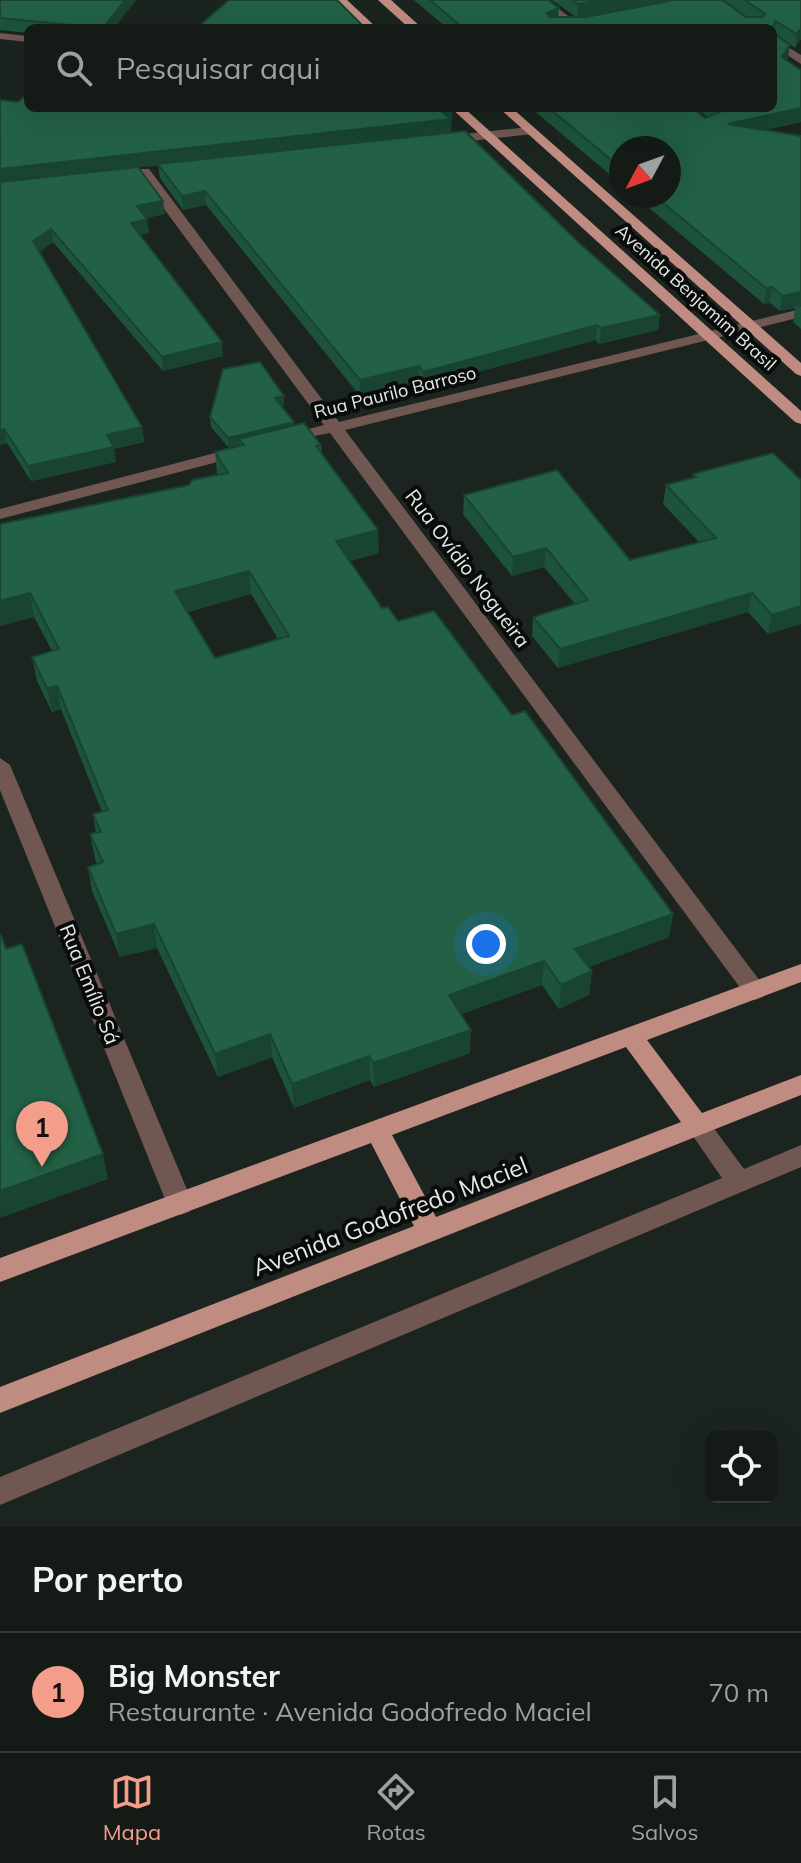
<!DOCTYPE html>
<html lang="pt">
<head>
<meta charset="utf-8">
<style>
	:root { --surface:#141b17; --page:#212824; --text:#f1f3f6; --muted:#9da1a1; --line:#333936; --accent:#f49d8b }
	body { margin:0; font-family:Mulish,sans-serif; background:var(--page); color:var(--text) }
	.controls { position:absolute; right:24px; bottom:24px; display:grid; overflow:hidden; border-radius:12px; box-shadow:0 8px 32px #0002 }
	.controls button { width:72px; height:72px; display:grid; place-items:center; padding:0; border:0; border-bottom:2px solid var(--line); background:var(--surface); color:var(--text); font:40px sans-serif }
	.compass { position:absolute; left:609px; top:136px; width:72px; height:72px; border-radius:50%; background:var(--surface); box-shadow:0 8px 32px #0002; rotate:229deg }
	.you { position:absolute; left:486px; top:944px; width:28px; height:28px; margin:-20px; border:6px solid #fff; border-radius:50%; background:#1a73e8; box-shadow:0 0 0 12px #1a73e833 }
	.badge { display:grid; place-items:center; width:52px; height:52px; border-radius:50%; background:var(--accent); color:#111; font-size:26px; font-weight:700 }
	.pin { position:absolute; translate:-50% -66px; filter:drop-shadow(0 2px 4px #0008) }
	.pin::after { content:''; position:absolute; top:42px; width:28px; height:24px; background:inherit; clip-path:polygon(0 0,100% 0,50% 100%) }
	.list { margin:0; padding:0; list-style:none }
	h2 { display:flex; justify-content:space-between; align-items:center; height:104px; margin:0; padding:0 32px; font-size:34px }
	h2 small { font-size:26px; font-weight:400; color:var(--muted) }
	.list li { display:grid; grid-template-columns:52px 1fr auto; gap:24px; align-items:center; box-sizing:border-box; height:120px; padding:0 32px; border-top:2px solid var(--line) }
	.list b { display:block; font-size:30px; white-space:nowrap }
	.list p { margin:0; font-size:26px; white-space:nowrap; color:var(--muted) }
	.list em { font-size:26px; font-style:normal; color:var(--muted) }
	.icon { flex:none; width:44px; height:44px; fill:none; stroke:currentColor; stroke-width:2; stroke-linecap:round; stroke-linejoin:round }
	.map { position:relative; flex:none; width:801px; height:1527px; overflow:hidden }
	.search { position:absolute; background:var(--surface); box-shadow:0 8px 32px #0002; left:24px; right:24px; top:24px; height:88px; display:flex; align-items:center; gap:20px; box-sizing:border-box; padding:0 28px; border-radius:12px; color:var(--muted); font-size:30px }
	.sheet { height:224px; background:var(--surface) }
	nav { display:flex; justify-content:space-around; align-items:center; box-sizing:border-box; height:112px; border-top:2px solid var(--line); background:var(--surface); font-size:22px; color:var(--muted) }
	nav a { display:grid; justify-items:center; gap:4px }
	nav .on { color:var(--accent) }
	.map>svg:first-child { display:block }
	.lines { fill:none; stroke-linecap:round; stroke-linejoin:round }
	.minor { fill:#715752; fill-rule:evenodd }
	.major { fill:#c08c81; fill-rule:evenodd }
	.wall { fill:#1d533c; fill-rule:evenodd }
	.shaded-wall { fill:#184431 }
	.building { fill:#226146; stroke:#184431; stroke-width:2; fill-rule:evenodd }
	.labels { text-anchor:middle; dominant-baseline:central; stroke-width:8; stroke-linejoin:round; paint-order:stroke }
	.far-street-label { font-size:18px; fill:#e5eae7; stroke:#090c0a }
	.street-label { font-size:20px; fill:#e5eae7; stroke:#090c0a }
	.near-street-label { font-size:24px; fill:#e5eae7; stroke:#090c0a }
</style>
</head>
<body>
<div class="map">
<svg width="801" height="1527" viewBox="0 0 801 1527">
	<rect width="100%" height="100%" fill="#1b241f"/>
	<g class="lines">
		<g class="minor">
			<polygon points="534,0 547,0 584,28 571,28"/>
			<polygon points="0,33 28,36 28,42 0,39"/>
			<polygon points="773,38 801,55 801,64 773,46"/>
			<polygon points="529,127 533,128 533,134 445,144 439,140 445,136"/>
			<polygon points="139,169 149,169 339,422 801,309 801,317 345,430 763,985 766,991 763,997 755,1000 747,997 330,433 282,442 282,436 324,425 139,175"/>
			<polygon points="242,446 248,448 248,454 0,519 0,509"/>
			<polygon points="0,758 10,765 193,1204 189,1212 180,1215 171,1212 167,1204 0,790"/>
			<polygon points="698,1116 707,1119 744,1169 801,1145 801,1167 0,1505 0,1477 722,1178 686,1126 689,1119"/>
		</g>
		<g class="major">
			<polygon points="335,0 347,0 377,28 364,28"/>
			<polygon points="378,0 391,0 422,28 409,28"/>
			<polygon points="451,108 464,108 801,411 801,424 795,422"/>
			<polygon points="499,108 512,108 801,363 801,376 796,374"/>
			<path d="M801,964V982L647,1040L702,1113L801,1075V1095L0,1413V1387L414,1226L371,1143L0,1282V1258ZM626,1047L681,1122L436,1217L392,1135Z"/>
		</g>
	</g>
	<g class="wall">
		<polygon points="0,0 136,0 114,28 28,28 28,33 0,30"/>
		<path d="M414,0H548L558,17H576L552,0H722L748,17L724,0H801V39L795,48L789,44L787,60L801,70V122L765,130L801,136V329L793,322L795,308L780,311L770,303L764,304L635,196H669L621,148V184L531,108H693L705,118L707,117L697,108H773V28H447ZM655,4L586,17H580Z"/>
		<polygon points="18,102 452,109 451,132 578,242 660,315 658,330 599,344 596,340 423,387 419,382 360,396 206,205 183,210 160,178 158,165 139,167 165,214 146,218 149,233 140,235 223,356 163,371 53,242 39,252 142,427 144,442 114,449 116,462 31,481 7,443 0,445"/>
		<path d="M284,396V405L281,406L294,425L321,445L322,454L379,553L350,561L382,608L512,715L673,914L669,937L589,967L592,971L589,995L559,1009L542,985L461,1014L470,1053L374,1087L370,1080L294,1108L272,1057L218,1077L157,948L120,957L92,891L88,867L97,864L95,859L90,834L96,833L93,814L102,812L61,709L52,712L37,681L32,657L52,651L34,617L0,626V524L189,485L217,475L215,452L229,448L211,427L210,417ZM251,594L278,639L215,658L188,612Z"/>
		<polygon points="693,474 801,480 801,624 768,634 748,612 558,668 532,636 533,617 575,604 544,567 512,576 463,514 464,495 630,560 699,542 663,504 666,485 693,478"/>
	</g>
	<g class="shaded-wall">
		<polygon points="125,0 136,0 114,28 103,28"/>
		<polygon points="601,0 675,0 577,18 578,4"/>
		<polygon points="559,8 558,22 546,26 547,13"/>
		<polygon points="801,28 801,39 795,48 797,34"/>
		<polygon points="790,45 788,59 780,71 782,57"/>
		<polygon points="801,108 801,122 727,138 728,124"/>
		<polygon points="452,109 451,133 0,183 0,169"/>
		<polygon points="205,191 206,205 183,210 182,196"/>
		<polygon points="163,201 165,214 138,220 137,206"/>
		<polygon points="147,219 149,233 132,237 131,223"/>
		<polygon points="51,229 53,242 35,255 33,241"/>
		<polygon points="772,287 770,303 764,304 767,289"/>
		<polygon points="801,292 801,307 795,306 795,308 780,311 782,296"/>
		<polygon points="660,315 658,330 599,344 601,328"/>
		<polygon points="597,325 596,340 423,387 423,372"/>
		<polygon points="222,342 223,356 163,371 162,357"/>
		<polygon points="419,366 419,382 360,396 360,380"/>
		<polygon points="284,396 284,405 276,408 275,398"/>
		<polygon points="294,422 294,432 239,439 240,446 229,448 228,438"/>
		<polygon points="142,427 144,442 114,449 116,462 31,481 28,466 107,435"/>
		<polygon points="4,429 7,443 0,445 0,430"/>
		<polygon points="378,530 379,553 337,565 336,541"/>
		<polygon points="546,548 544,567 512,576 513,557"/>
		<polygon points="249,571 251,594 178,614 175,591"/>
		<polygon points="30,593 34,617 0,626 0,601"/>
		<polygon points="752,593 748,612 558,668 560,649"/>
		<polygon points="801,606 801,624 768,634 772,615"/>
		<polygon points="57,686 61,709 52,712 47,688"/>
		<polygon points="673,914 669,937 572,973 575,949"/>
		<polygon points="154,924 157,948 120,957 116,934"/>
		<polygon points="544,961 542,985 448,1019 449,995"/>
		<polygon points="592,971 589,995 559,1009 561,985"/>
		<polygon points="471,1030 470,1053 374,1087 373,1063"/>
		<polygon points="270,1034 272,1057 218,1077 215,1054"/>
		<polygon points="369,1056 370,1080 294,1108 292,1084"/>
		<polygon points="103,1154 108,1179 0,1218 0,1191"/>
	</g>
	<g class="building">
		<polygon points="0,0 125,0 103,28 0,18"/>
		<polygon points="229,0 337,0 365,28 197,28"/>
		<polygon points="430,0 548,0 559,8 547,13 550,17 586,17 674,0 722,0 746,17 762,17 765,14 745,0 801,0 801,28 797,34 775,21 773,28 463,28"/>
		<polygon points="572,0 601,0 578,4"/>
		<polygon points="773,33 790,45 782,57 801,70 801,108 728,124 801,136 801,292 782,296 772,287 767,289 655,196 669,196 669,148 621,148 621,168 549,108 693,108 705,118 720,112 715,108 773,108"/>
		<polygon points="28,93 28,108 450,108 452,109 441,111 451,119 0,169 0,100 18,102"/>
		<polygon points="465,131 578,242 660,315 601,328 597,325 423,372 419,366 360,380 205,191 182,196 158,164"/>
		<polygon points="138,167 163,201 137,206 147,219 131,223 222,342 162,357 51,229 33,241 142,427 107,435 114,447 28,466 4,429 0,430 0,182"/>
		<polygon points="260,362 284,396 275,398 294,422 228,438 210,417 223,369"/>
		<path d="M304,423L321,445L316,446L378,530L336,541L382,608L388,607L398,621L434,611L512,715L525,711L673,914L575,949L592,971L561,985L544,961L449,995L471,1030L373,1063L369,1056L292,1084L270,1034L215,1054L154,924L116,934L88,867L103,862L90,834L101,832L93,814L108,810L57,686L47,688L32,657L59,649L30,593L0,601V524L189,485L192,480L228,473L215,452L244,445L239,439ZM249,571L289,636L215,658L175,591Z"/>
		<polygon points="773,453 801,480 801,606 772,615 752,593 560,649 533,617 588,600 546,548 513,557 464,495 557,470 630,560 716,538 666,485 696,477 693,474"/>
		<polygon points="0,933 6,949 22,944 103,1154 0,1191"/>
	</g>
	<g class="labels">
		<g class="far-street-label">
			<text transform="translate(696 297) rotate(42)">Avenida Benjamim Brasil</text>
			<text transform="translate(395 392) rotate(-14)">Rua Paurilo Barroso</text>
		</g>
		<g class="street-label">
			<text transform="translate(468 568) rotate(53)">Rua Ovídio Nogueira</text>
			<text transform="translate(90 984) rotate(68)">Rua Emílio Sá</text>
		</g>
		<g class="near-street-label">
			<text transform="translate(390 1216) rotate(-21)">Avenida Godofredo Maciel</text>
		</g>
	</g>
</svg>
<div class="controls">
<button><svg class="icon" aria-label="locate" viewBox="0 0 24 24"><circle cx="12" cy="12" r="6"/><path d="M12 2v4M12 18v4M2 12h4M18 12h4"/></svg></button>
</div>
<svg class="compass" viewBox="-18 -18 36 36"><path d="M0-13l5 13h-10z" fill="#e53935"/><path d="M0 13l5-13h-10z" fill="#9da1a1"/></svg>
<div class="you"></div>
<div class="pin badge" style="left:42px;top:1167px">1</div>
<div class="search"><svg class="icon" aria-label="search" viewBox="0 0 24 24"><circle cx="10" cy="10" r="6"/><path d="M15 15l6 6"/></svg>Pesquisar aqui</div>
</div>
<section class="sheet">
<h2>Por perto<small></small></h2>
<ul class="list">
<li><span class="badge">1</span><div><b>Big Monster</b><p>Restaurante · Avenida Godofredo Maciel</p></div><em>70 m</em></li>
</ul>
</section>
<nav>
<a class="on"><svg class="icon" aria-label="map" viewBox="0 0 24 24"><path d="M3 6l6-2 6 2 6-2v14l-6 2-6-2-6 2zM9 4v14M15 6v14"/></svg>Mapa</a>
<a><svg class="icon" aria-label="directions" viewBox="0 0 24 24"><path d="M12 3l9 9-9 9-9-9zM9 14v-3h6M13 9l2 2-2 2"/></svg>Rotas</a>
<a><svg class="icon" aria-label="saved" viewBox="0 0 24 24"><path d="M7 4h10v16l-5-4-5 4z"/></svg>Salvos</a>
</nav>
</body>
</html>
